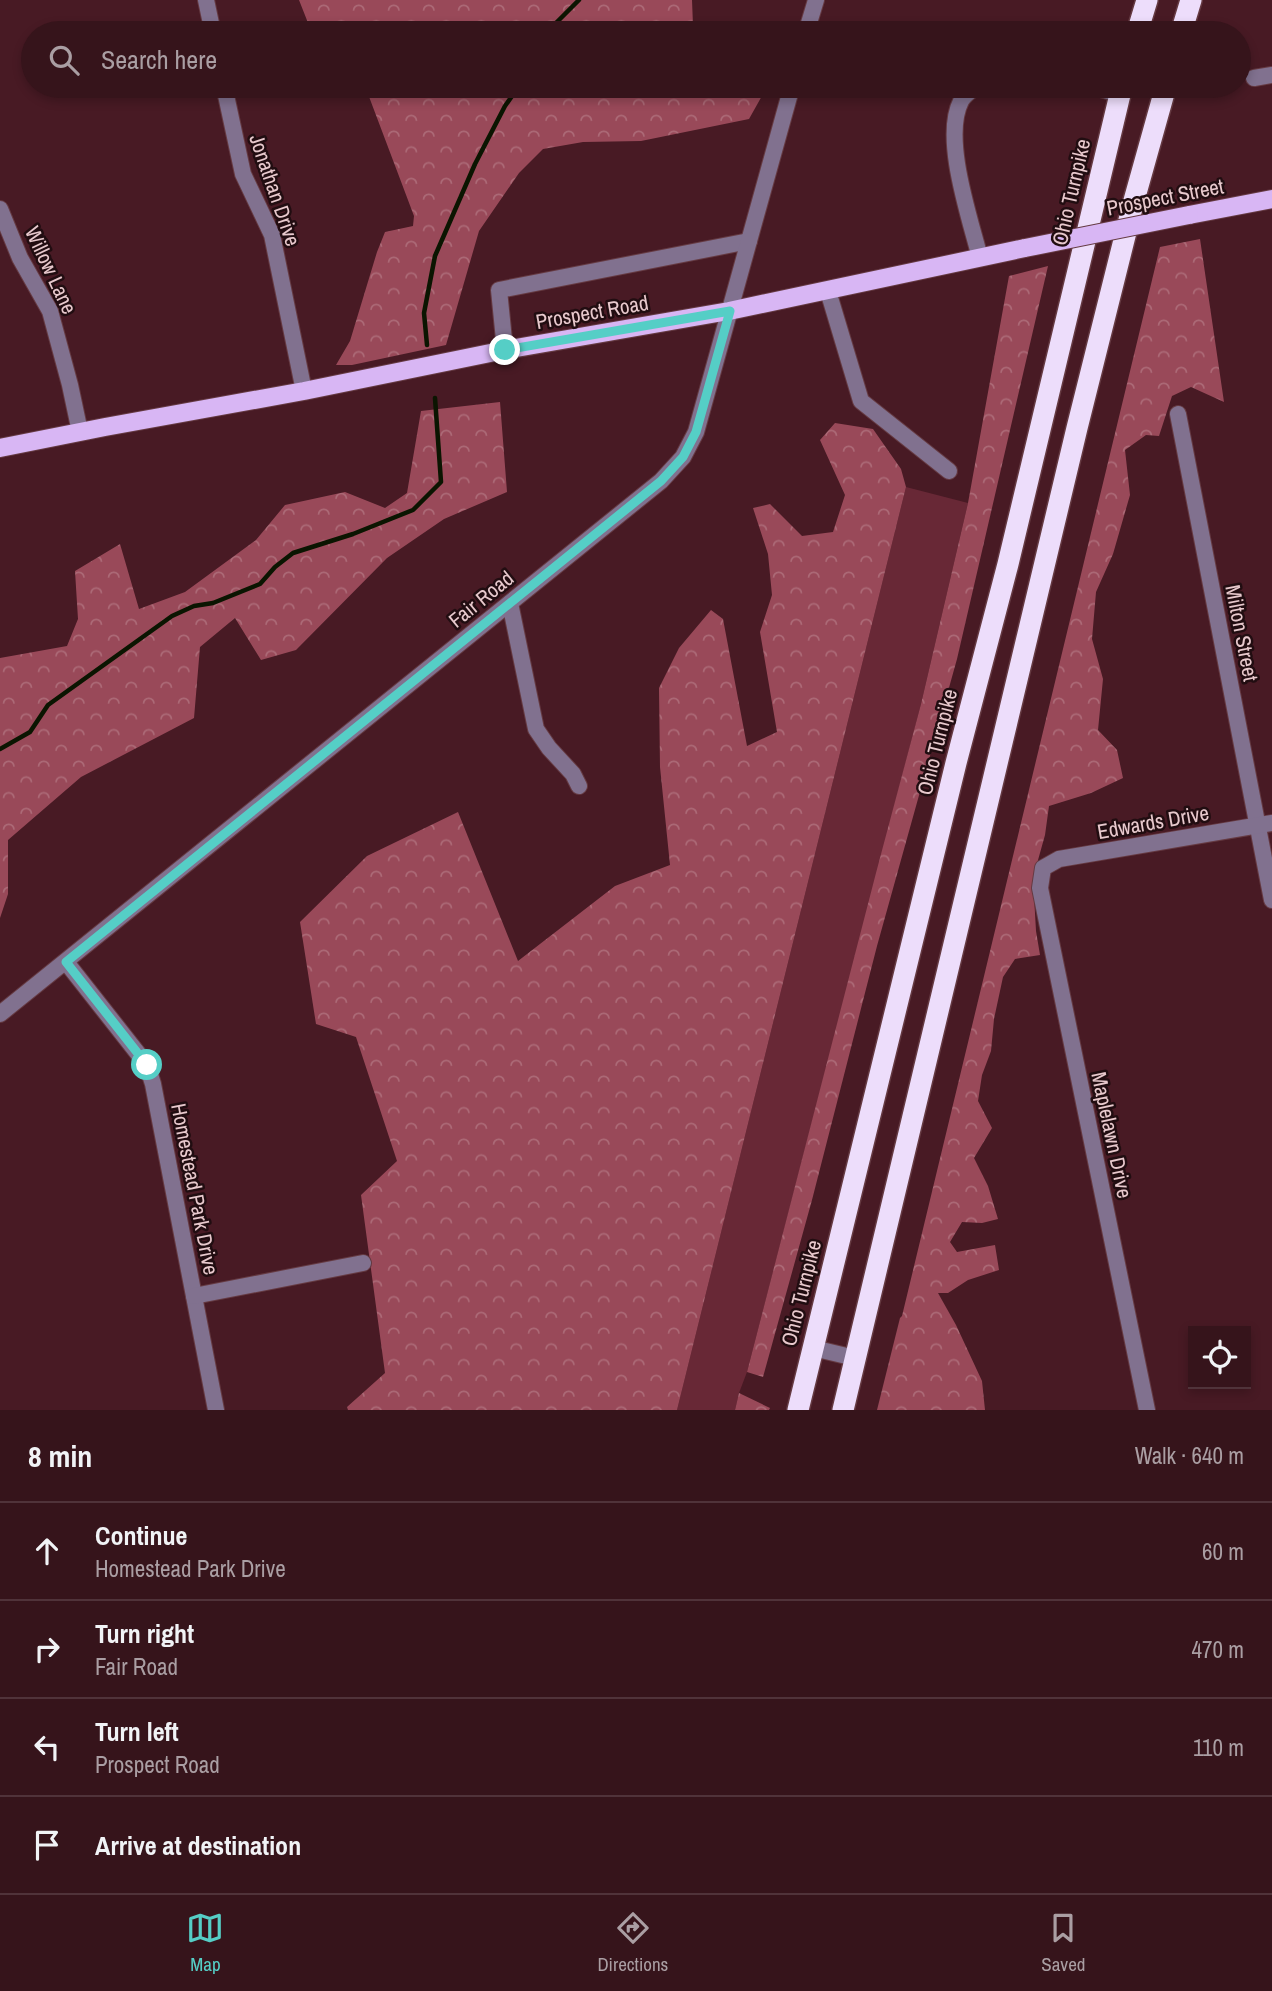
<!DOCTYPE html>
<html lang="en">
<head>
<meta charset="utf-8">
<style>
	:root { --surface:#36141b; --page:#3d1d24; --text:#f1f3f6; --muted:#aa9ea3; --line:#50333a; --accent:#55cec6 }
	body { margin:0; font-family:"Archivo Narrow",sans-serif; background:var(--page); color:var(--text) }
	.controls { position:absolute; right:21px; bottom:21px; display:grid; overflow:hidden; border-radius:0px; box-shadow:0 4px 10px #0003 }
	.controls button { width:63px; height:63px; display:grid; place-items:center; padding:0; border:0; border-bottom:2px solid var(--line); background:var(--surface); color:var(--text); font:35px sans-serif }
	.stop { position:absolute; width:21px; height:21px; margin:-16px; border:5px solid #55cec6; border-radius:50%; background:#fff }
	.stop.end { background:#55cec6; border-color:#fff; box-shadow:0 2px 7px #0008 }
	.list { margin:0; padding:0; list-style:none }
	h2 { display:flex; justify-content:space-between; align-items:center; height:91px; margin:0; padding:0 28px; font-size:30px }
	h2 small { font-size:23px; font-weight:400; color:var(--muted) }
	.list li { display:grid; grid-template-columns:46px 1fr auto; gap:21px; align-items:center; box-sizing:border-box; height:98px; padding:0 28px; border-top:2px solid var(--line) }
	.list b { display:block; font-size:26px; white-space:nowrap }
	.list p { margin:0; font-size:23px; white-space:nowrap; color:var(--muted) }
	.list em { font-size:23px; font-style:normal; color:var(--muted) }
	.icon { flex:none; width:38px; height:38px; fill:none; stroke:currentColor; stroke-width:2; stroke-linecap:round; stroke-linejoin:round }
	.map { position:relative; flex:none; width:1272px; height:1410px; overflow:hidden }
	.search { position:absolute; background:var(--surface); box-shadow:0 4px 10px #0003; left:21px; right:21px; top:21px; height:77px; display:flex; align-items:center; gap:18px; box-sizing:border-box; padding:0 24px; border-radius:38px; color:var(--muted); font-size:26px }
	.sheet { height:483px; background:var(--surface) }
	nav { display:flex; justify-content:space-around; align-items:center; box-sizing:border-box; height:98px; border-top:2px solid var(--line); background:var(--surface); font-size:19px; color:var(--muted) }
	nav a { display:grid; justify-items:center; gap:4px }
	nav .on { color:var(--accent) }
	.map>svg:first-child { display:block }
	.grass { fill:#682836 }
	.forest { fill:url(#forest-crowns) }
	.lines { fill:none; stroke-linecap:round; stroke-linejoin:round }
	.stream { stroke:#0b1501; stroke-width:4.5 }
	.minor-casing { stroke:#653a42; stroke-width:18 }
	.major-casing { stroke:#653a42; stroke-width:20 }
	.highway-casing { stroke:#653a42; stroke-width:24 }
	.minor { stroke:#81718f; stroke-width:16 }
	.major { stroke:#d8b6f4; stroke-width:18 }
	.highway { stroke:#edddfb; stroke-width:21 }
	.major-bridge-casing { stroke:#653a42; stroke-width:20; stroke-linecap:butt }
	.major-bridge { stroke:#d8b6f4; stroke-width:18 }
	.route { stroke:#55cec6; stroke-width:9 }
	.labels { text-anchor:middle; dominant-baseline:central; stroke-width:5; stroke-linejoin:round; paint-order:stroke }
	.street-label { font-size:21px; fill:#e8c9cd; stroke:#210d11 }
</style>
</head>
<body>
<div class="map">
<svg width="1272" height="1410" viewBox="0 0 1272 1410">
	<defs>
		<pattern id="forest-crowns" width="20" height="18" patternUnits="userSpaceOnUse" patternTransform="scale(1.75)"><rect width="20" height="18" fill="#994959"/><path d="M2 6a3 3 0 1 1 6 0M12 15a3 3 0 1 1 6 0" fill="none" stroke="#ac6a77"/></pattern>
	</defs>
	<rect width="100%" height="100%" fill="#481a24"/>
	<polygon class="grass" points="906,487 968,503 921,704 747,1372 739,1393 735,1410 677,1410"/>
	<g class="forest">
		<polygon points="299,0 692,0 693,26 702,33 312,33"/>
		<polygon points="365,86 767,86 767,87 749,119 641,141 583,142 543,149 519,173 479,231 446,345 352,365 336,365 350,341 377,252 385,232 413,226 414,216"/>
		<polygon points="1200,239 1224,402 1191,387 1172,396 1159,436 1146,435 1125,450 1130,495 1113,554 1096,592 1092,639 1103,679 1098,730 1117,750 1123,778 1091,793 1049,806 1045,835 1033,878 1036,931 1040,955 1015,959 1003,977 994,1019 991,1051 982,1075 978,1101 992,1128 974,1158 988,1186 998,1219 982,1223 962,1222 950,1242 957,1252 995,1245 999,1270 968,1280 948,1293 938,1293 956,1325 982,1381 985,1410 877,1410 900,1318 902,1316 1160,247"/>
		<polygon points="1048,266 957,659 877,946 812,1200 763,1377 747,1372 876,873 921,704 968,503 1009,276"/>
		<polygon points="500,402 507,492 444,519 387,558 296,650 261,660 235,618 200,647 194,718 81,777 8,840 8,894 0,918 0,658 67,646 78,619 75,571 120,544 139,609 185,592 256,540 285,505 345,492 385,508 407,493 421,411"/>
		<polygon points="835,423 873,429 901,469 906,487 677,1410 348,1410 347,1407 385,1373 361,1195 397,1161 356,1037 316,1024 300,922 367,856 458,812 518,961 615,886 670,865 660,767 659,688 679,648 711,610 723,619 747,746 777,732 760,632 772,595 768,554 753,508 770,504 802,536 833,532 845,495 820,440"/>
		<polygon points="739,1393 770,1408 769,1410 735,1410"/>
	</g>
	<g class="lines">
		<g class="stream">
			<polyline points="546,33 579,0"/>
			<polyline points="427,345 424,313 435,256 475,164 505,106 519,86"/>
			<polyline points="0,749 30,732 48,705 172,616 194,606 213,603 260,584 275,567 293,553 353,534 413,510 441,482 435,398"/>
		</g>
		<g class="minor-casing">
			<g id="minor">
				<polyline points="206,0 213,33"/>
				<polyline points="806,33 816,0"/>
				<polyline points="1254,78 1272,75"/>
				<polyline points="224,86 243,174 272,235 304,391"/>
				<path d="M977,86C972,90 964,95 961,101C942,138 970,218 980,258"/>
				<polyline points="1090,86 1119,94"/>
				<polyline points="0,209 20,258 50,311 70,385 80,432"/>
				<polyline points="828,291 861,401 949,471"/>
				<polyline points="505,350 499,290 749,241"/>
				<polyline points="1178,414 1272,900"/>
				<polyline points="510,603 536,729 549,748 573,774 579,786"/>
				<polyline points="66,962 147,1065 153,1084 216,1410"/>
				<polyline points="0,1014 661,481 683,457 696,432 792,86"/>
				<polyline points="194,1296 363,1263"/>
				<polyline points="813,1348 855,1358"/>
				<polyline points="1147,1410 1040,888 1043,868 1059,859 1272,823"/>
			</g>
		</g>
		<g class="major-casing">
			<g id="major">
				<polyline points="1189,215 1272,199"/>
				<polyline points="0,448 105,427 304,391 505,350 729,311 1025,248"/>
			</g>
		</g>
		<g class="highway-casing">
			<g id="highway">
				<polyline points="1137,33 1147,0"/>
				<polyline points="1181,33 1191,0"/>
				<polyline points="798,1410 956,763 1008,564 1122,86"/>
				<polyline points="843,1410 1077,428 1133,204 1166,86"/>
			</g>
		</g>
		<use href="#minor" class="minor"/>
		<use href="#major" class="major"/>
		<use href="#highway" class="highway"/>
		<g class="major-bridge-casing">
			<polyline id="major-bridge" points="1025,248 1189,215"/>
		</g>
		<use href="#major-bridge" class="major-bridge"/>
	</g>
	<g class="lines">
		<polyline class="route" points="147,1065 66,962 661,481 683,457 696,432 730,311 505,350"/>
	</g>
	<g class="labels">
		<g class="street-label">
			<text transform="translate(275 190) rotate(71)">Jonathan Drive</text>
			<text transform="translate(1071 192) rotate(-77)">Ohio Turnpike</text>
			<text transform="translate(1165 197) rotate(-11)">Prospect Street</text>
			<text transform="translate(51 270) rotate(65)">Willow Lane</text>
			<text transform="translate(592 312) rotate(-10)">Prospect Road</text>
			<text transform="translate(481 599) rotate(-39)">Fair Road</text>
			<text transform="translate(1242 633) rotate(79)">Milton Street</text>
			<text transform="translate(937 742) rotate(-76)">Ohio Turnpike</text>
			<text transform="translate(1153 822) rotate(-10)">Edwards Drive</text>
			<text transform="translate(1112 1135) rotate(78)">Maplelawn Drive</text>
			<text transform="translate(195 1189) rotate(79)">Homestead Park Drive</text>
			<text transform="translate(801 1293) rotate(-76)">Ohio Turnpike</text>
		</g>
	</g>
</svg>
<div class="controls">
<button><svg class="icon" aria-label="locate" viewBox="0 0 24 24"><circle cx="12" cy="12" r="6"/><path d="M12 2v4M12 18v4M2 12h4M18 12h4"/></svg></button>
</div>
<div class="stop" style="left:147px;top:1065px"></div>
<div class="stop end" style="left:505px;top:350px"></div>
<div class="search"><svg class="icon" aria-label="search" viewBox="0 0 24 24"><circle cx="10" cy="10" r="6"/><path d="M15 15l6 6"/></svg>Search here</div>
</div>
<section class="sheet">
<h2>8 min<small>Walk · 640 m</small></h2>
<ul class="list">
<li><svg class="icon" aria-label="ahead" viewBox="0 0 24 24"><path d="M12 20V5M6 11l6-6 6 6"/></svg><div><b>Continue</b><p>Homestead Park Drive</p></div><em>60 m</em></li>
<li><svg class="icon" aria-label="right" viewBox="0 0 24 24"><path d="M7 20v-9h11M14 6l5 5-5 5"/></svg><div><b>Turn right</b><p>Fair Road</p></div><em>470 m</em></li>
<li><svg class="icon" aria-label="left" viewBox="0 0 24 24"><path d="M17 20v-9H6M10 6l-5 5 5 5"/></svg><div><b>Turn left</b><p>Prospect Road</p></div><em>110 m</em></li>
<li><svg class="icon" aria-label="arrive" viewBox="0 0 24 24"><path d="M6 21V4h12l-3 4 3 4H6"/></svg><div><b>Arrive at destination</b></div></li>
</ul>
</section>
<nav>
<a class="on"><svg class="icon" aria-label="map" viewBox="0 0 24 24"><path d="M3 6l6-2 6 2 6-2v14l-6 2-6-2-6 2zM9 4v14M15 6v14"/></svg>Map</a>
<a><svg class="icon" aria-label="directions" viewBox="0 0 24 24"><path d="M12 3l9 9-9 9-9-9zM9 14v-3h6M13 9l2 2-2 2"/></svg>Directions</a>
<a><svg class="icon" aria-label="saved" viewBox="0 0 24 24"><path d="M7 4h10v16l-5-4-5 4z"/></svg>Saved</a>
</nav>
</body>
</html>
